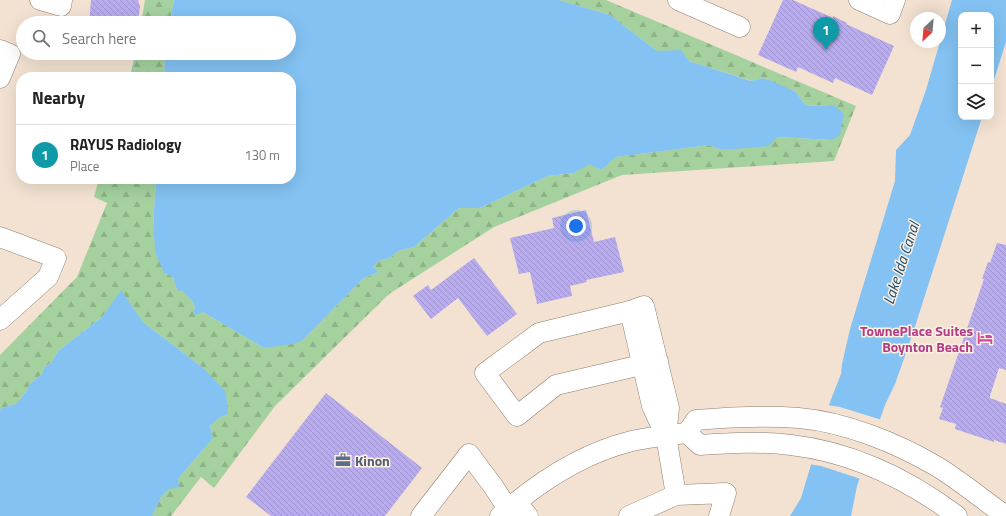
<!DOCTYPE html>
<html lang="en">
<head>
<meta charset="utf-8">
<style>
	:root { --surface:#fff; --page:#f6f6f6; --text:#222; --muted:#767676; --line:#e0e0e0; --accent:#0b8043 }
	body { margin:0; font-family:"Titillium Web",sans-serif; background:var(--page); color:var(--text) }
	.controls { position:absolute; right:12px; top:12px; display:grid; overflow:hidden; border-radius:8px; box-shadow:0 4px 16px #0002 }
	.controls button { width:36px; height:36px; display:grid; place-items:center; padding:0; border:0; border-bottom:1px solid var(--line); background:var(--surface); color:var(--text); font:20px sans-serif }
	.compass { position:absolute; left:910px; top:12px; width:36px; height:36px; border-radius:50%; background:var(--surface); box-shadow:0 4px 16px #0002; rotate:206deg }
	.you { position:absolute; left:576px; top:226px; width:14px; height:14px; margin:-10px; border:3px solid #fff; border-radius:50%; background:#1a73e8; box-shadow:0 0 0 6px #1a73e833 }
	.badge { display:grid; place-items:center; width:26px; height:26px; border-radius:50%; background:var(--accent); color:#fff; font-size:13px; font-weight:700 }
	.pin { position:absolute; translate:-50% -33px; filter:drop-shadow(0 1px 2px #0008) }
	.pin::after { content:''; position:absolute; top:21px; width:14px; height:12px; background:inherit; clip-path:polygon(0 0,100% 0,50% 100%) }
	.list { margin:0; padding:0; list-style:none }
	h2 { display:flex; justify-content:space-between; align-items:center; height:52px; margin:0; padding:0 16px; font-size:17px }
	h2 small { font-size:13px; font-weight:400; color:var(--muted) }
	.list li { display:grid; grid-template-columns:26px 1fr auto; gap:12px; align-items:center; box-sizing:border-box; height:60px; padding:0 16px; border-top:1px solid var(--line) }
	.list b { display:block; font-size:15px; white-space:nowrap }
	.list p { margin:0; font-size:13px; white-space:nowrap; color:var(--muted) }
	.list em { font-size:13px; font-style:normal; color:var(--muted) }
	.icon { flex:none; width:22px; height:22px; fill:none; stroke:currentColor; stroke-width:2; stroke-linecap:round; stroke-linejoin:round }
	.map { position:relative; flex:none; width:1006px; height:516px; overflow:hidden }
	.search { position:absolute; background:var(--surface); box-shadow:0 4px 16px #0002; left:16px; top:16px; width:280px; height:44px; display:flex; align-items:center; gap:10px; box-sizing:border-box; padding:0 14px; border-radius:22px; color:var(--muted); font-size:15px }
	.panel { position:absolute; background:var(--surface); box-shadow:0 4px 16px #0002; left:16px; top:72px; width:280px; height:112px; border-radius:16px }
	.map>svg:first-child { display:block }
	.forest { fill:url(#forest-firs) }
	.water { fill:#83c2f2 }
	.pier { fill:#f3e2d2 }
	.building { fill:url(#building-back-hatch) }
	.lines { fill:none; stroke-linecap:round; stroke-linejoin:round }
	.minor-casing { stroke:#8d7e6f; stroke-width:21 }
	.minor { stroke:#fff; stroke-width:20 }
	.labels { text-anchor:middle; dominant-baseline:central; stroke-width:3; stroke-linejoin:round; paint-order:stroke }
	.hotel-label { font-size:14px; font-weight:bold; fill:#b23c85; stroke:#fef0e3; text-anchor:end }
	.service-label { font-size:14px; font-weight:bold; fill:#4e5e75; stroke:#fef0e3; text-anchor:start }
	.water-label { font-size:15px; font-style:italic; fill:#1c4a6b; stroke:#fef0e3 }
</style>
</head>
<body>
<div class="map">
<svg width="1006" height="516" viewBox="0 0 1006 516">
	<defs>
		<pattern id="forest-firs" width="22" height="20" patternUnits="userSpaceOnUse"><rect width="22" height="20" fill="#a4d19e"/><path d="M5 1l3.5 6h-7zM16 11l3.5 6h-7z" fill="#8db387"/></pattern>
		<pattern id="building-back-hatch" width="6" height="6" patternUnits="userSpaceOnUse"><rect width="6" height="6" fill="#b8acef"/><path d="M-1 5l2 2M0 0l6 6M5-1l2 2" fill="none" stroke="#9e93cc"/></pattern>
	</defs>
	<rect width="100%" height="100%" fill="#f3e2d2"/>
	<g class="forest">
		<polygon points="145,0 174,0 170,23 141,23"/>
		<polygon points="559,0 606,0 856,106 834,161 622,175 494,227 389,294 275,406 214,488 201,477 171,516 152,516 161,497 178,479 213,438 210,426 219,418 228,414 203,368 143,322 121,291 102,317 58,351 51,363 44,367 42,374 30,384 26,392 16,404 2,408 0,412 0,355 77,277 107,203 94,197 99,179 156,179 153,229 169,274 173,277 177,290 183,290 193,302 195,309 203,312 264,348 303,340 364,278 379,272 373,267 378,261 390,258 398,251 414,247 459,208 480,208 548,176 574,173 589,163 601,170 615,157 710,145 721,150 777,137 831,140 834,105 806,106 796,92 763,78 752,81 689,61 681,51 657,51 610,15"/>
		<polygon points="135,53 165,53 164,77 130,77"/>
	</g>
	<g class="water">
		<polygon points="174,0 559,0 610,15 657,51 681,50 689,61 751,81 763,78 779,84 796,92 806,106 834,105 844,114 840,135 831,140 777,137 769,146 721,150 710,145 616,157 601,170 589,164 574,173 548,176 480,208 459,208 414,247 398,251 390,258 378,261 373,267 379,272 364,278 303,340 293,344 264,348 203,312 196,315 193,311 195,309 193,302 183,291 177,290 173,277 164,273 156,254 153,229 156,179 291,179 291,77 164,77 165,53 289,53 289,23 170,23"/>
		<polygon points="952,0 1006,0 1006,42 991,89 991,15 961,15 961,117 982,117 912,336 895,384 885,405 857,486 851,516 790,516 801,498 830,402 841,374 842,364 850,329 895,181 896,150 910,135 926,90"/>
		<polygon points="121,290 143,322 203,368 226,392 228,414 219,418 210,426 213,438 178,479 179,487 169,489 161,497 152,516 0,516 0,412 1,408 16,404 26,392 30,384 42,374 44,367 51,363 58,351 102,317"/>
	</g>
	<polygon class="pier" points="827,405 840,407 882,420 861,479 821,466 809,464"/>
	<g class="building">
		<polygon points="91,0 138,0 140,6 138,23 89,23"/>
		<polygon points="783,0 793,0 833,18 833,16 847,23 846,24 894,46 872,95 835,78 833,83 798,67 796,72 758,55"/>
		<polygon points="586,210 594,242 615,237 624,272 586,280 587,282 570,286 572,296 537,304 530,272 519,274 510,238 554,228 552,218"/>
		<polygon points="997,243 1006,245 1006,370 999,368 990,396 990,398 1006,404 1006,444 994,440 994,442 955,429 956,424 939,419 943,408 940,407 984,279 982,279 988,262 990,263"/>
		<polygon points="474,258 517,314 487,336 458,298 431,319 413,296 428,285 431,290"/>
		<polygon points="326,393 422,468 385,516 271,516 246,497"/>
	</g>
	<g class="lines">
		<g class="minor-casing">
			<g id="minor">
				<polyline points="40,0 61,6 62,0"/>
				<polyline points="678,0 740,27"/>
				<polyline points="859,0 890,14 895,0"/>
				<polyline points="0,50 10,54 0,78"/>
				<polyline points="0,237 56,258 48,277 0,320"/>
				<polyline points="630,311 652,406 666,436"/>
				<polyline points="658,361 556,385 517,416 485,373 539,333 630,311 644,306 669,408 666,436 676,495"/>
				<path d="M687,433L696,420C730,417 764,415 799,418C845,422 897,443 936,466C961,481 983,500 1006,516"/>
				<polyline points="516,502 528,516"/>
				<polyline points="421,516 469,454 493,486 508,509"/>
				<path d="M500,516C537,483 583,453 632,441C650,437 669,435 687,433L700,445C730,443 761,441 791,445C852,452 909,480 957,516"/>
				<polyline points="629,516 676,495 726,493 719,516"/>
			</g>
		</g>
		<use href="#minor" class="minor"/>
	</g>
	<defs>
		<g id="hotel-bare" transform="scale(1.2)"><path d="M-6-4.5h1.5V1H6V5H4.5V3h-9V5H-6ZM-4 0a1.8 1.8 0 1 1 3.6 0ZM.5 0V-2.5h3Q6-2.5 6 0Z" fill="#d1479c" stroke="#fef0e3" stroke-width="2.5" paint-order="stroke"/></g>
		<g id="office-bare" transform="scale(1.2)"><path d="M-6-3h4V-5.5h4V-3h4V5H-6ZM-1-4.5V-3h2v-1.5ZM-6 0V1H6V0Z" fill="#5c6f8a" stroke="#fef0e3" stroke-width="2.5" paint-order="stroke"/></g>
	</defs>
	<g fill-rule="evenodd">
		<use href="#hotel-bare" x="985" y="338"/>
		<use href="#office-bare" x="343" y="460"/>
	</g>
	<g class="labels">
		<g class="hotel-label">
			<text x="973" y="330">TownePlace Suites<tspan x="973" dy="16">Boynton Beach</tspan></text>
		</g>
		<g class="service-label">
			<text x="355" y="460">Kinon</text>
		</g>
		<g class="water-label">
			<text transform="translate(901 263) rotate(-72)">Lake Ida Canal</text>
		</g>
	</g>
</svg>
<div class="controls">
<button>+</button>
<button>−</button>
<button><svg class="icon" aria-label="layers" viewBox="0 0 24 24"><path d="M12 4l9 5-9 5-9-5zM3 14l9 5 9-5"/></svg></button>
</div>
<svg class="compass" viewBox="-18 -18 36 36"><path d="M0-13l5 13h-10z" fill="#e53935"/><path d="M0 13l5-13h-10z" fill="#767676"/></svg>
<div class="you"></div>
<div class="pin badge" style="left:826px;top:50px;background:#0f9aa8">1</div>
<div class="search"><svg class="icon" aria-label="search" viewBox="0 0 24 24"><circle cx="10" cy="10" r="6"/><path d="M15 15l6 6"/></svg>Search here</div>
<section class="panel">
<h2>Nearby<small></small></h2>
<ul class="list">
<li><span class="badge" style="background:#0f9aa8">1</span><div><b>RAYUS Radiology</b><p>Place</p></div><em>130 m</em></li>
</ul>
</section>
</div>
</body>
</html>
